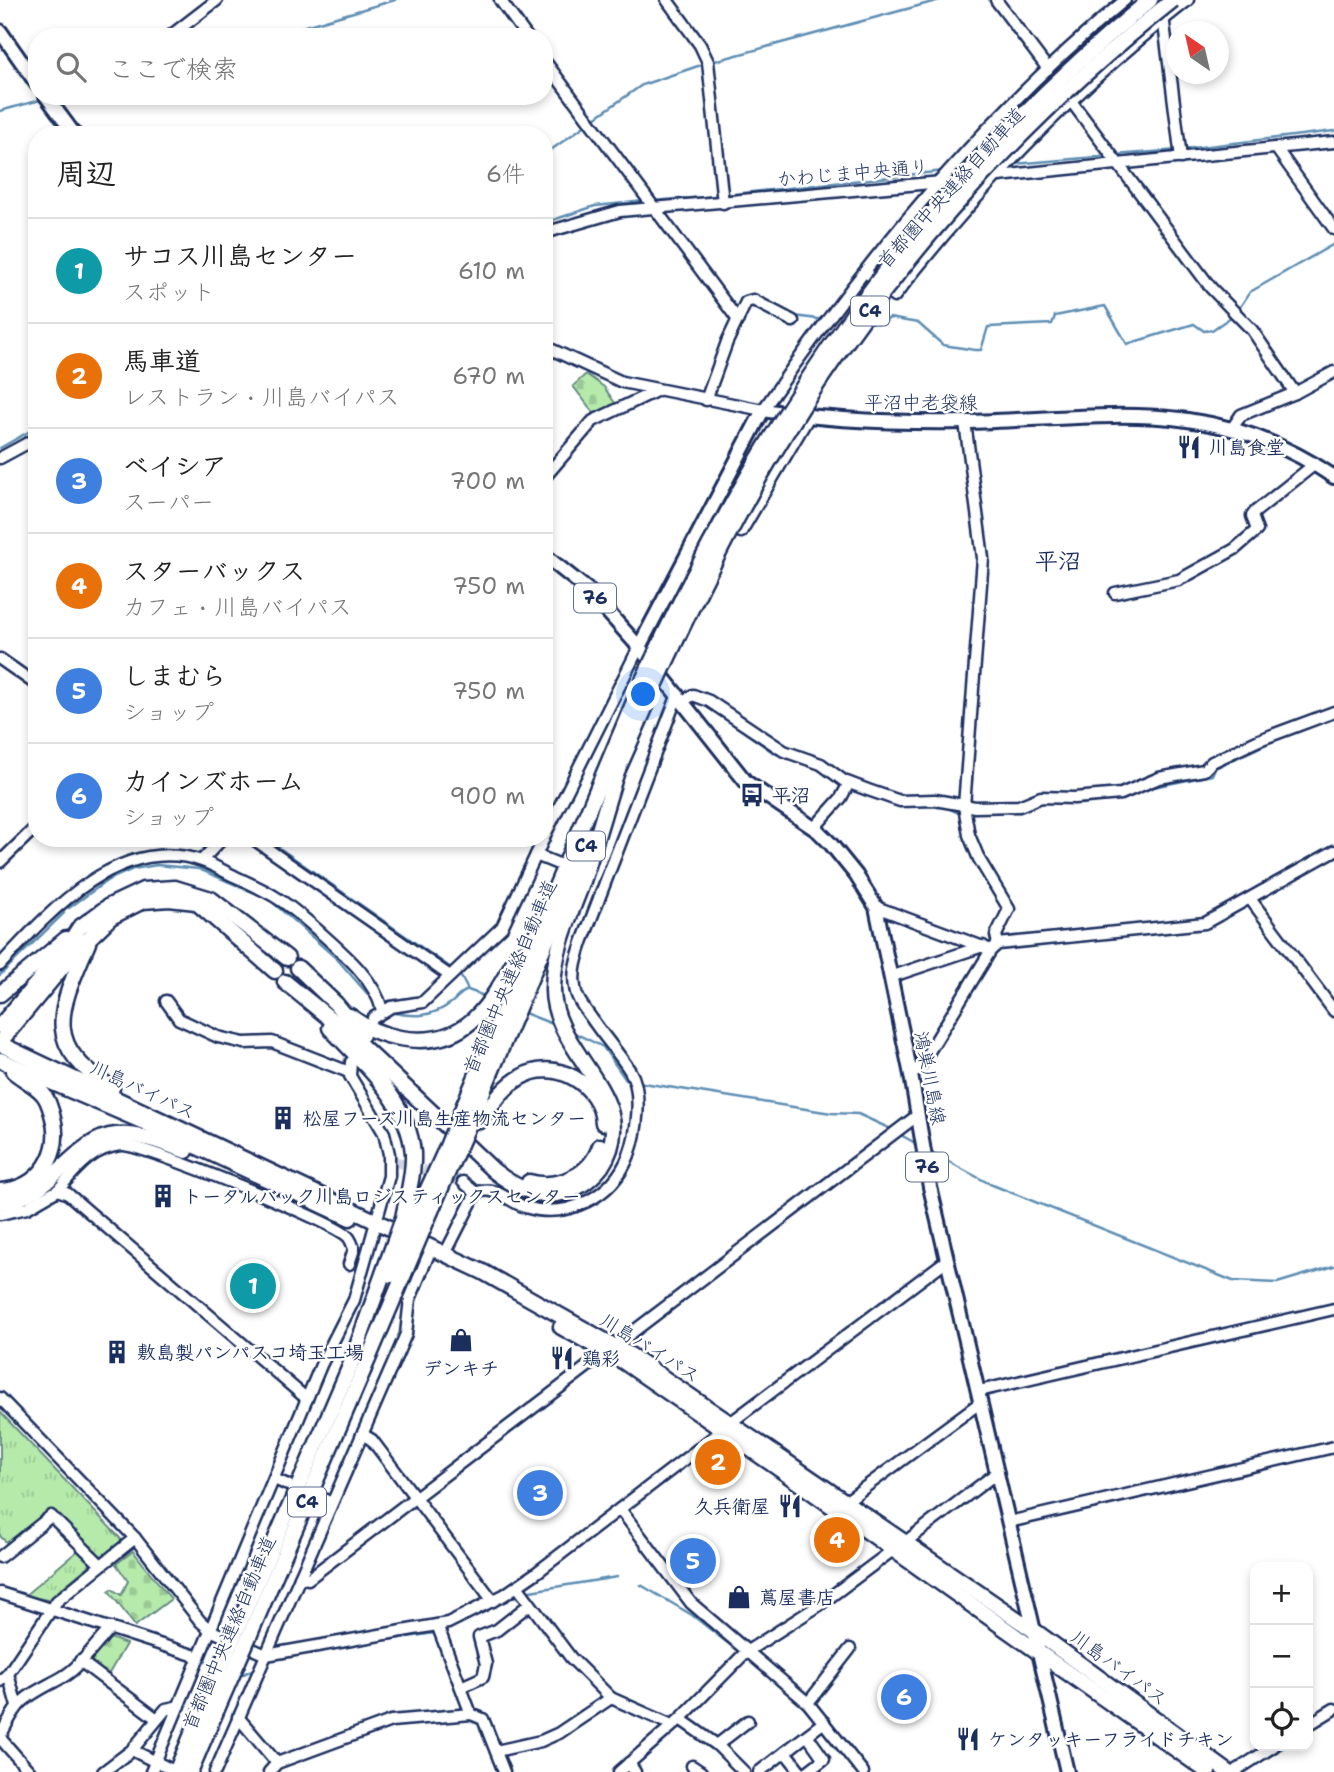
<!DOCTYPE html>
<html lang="ja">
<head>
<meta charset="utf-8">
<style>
	:root { --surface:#fff; --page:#f6f6f6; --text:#222; --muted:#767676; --line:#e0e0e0; --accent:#2563eb }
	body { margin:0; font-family:"Shantell Sans","Klee One",sans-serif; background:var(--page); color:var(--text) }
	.controls { position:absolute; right:21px; bottom:21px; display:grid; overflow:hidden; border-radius:14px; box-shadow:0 4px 10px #0003 }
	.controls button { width:63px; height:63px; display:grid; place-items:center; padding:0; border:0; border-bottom:2px solid var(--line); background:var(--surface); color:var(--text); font:35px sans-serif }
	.compass { position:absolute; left:1166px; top:21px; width:63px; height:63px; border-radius:50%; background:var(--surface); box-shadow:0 4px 10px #0003; rotate:326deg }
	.you { position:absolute; left:644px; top:695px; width:24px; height:24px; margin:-18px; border:5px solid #fff; border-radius:50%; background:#1a73e8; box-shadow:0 0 0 10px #1a73e833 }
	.badge { display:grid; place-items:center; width:46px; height:46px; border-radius:50%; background:var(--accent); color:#fff; font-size:23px; font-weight:700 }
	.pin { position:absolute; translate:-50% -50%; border:4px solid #fff; box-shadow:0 2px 7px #0006 }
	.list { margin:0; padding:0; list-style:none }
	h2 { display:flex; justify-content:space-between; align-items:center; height:91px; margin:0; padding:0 28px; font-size:30px }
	h2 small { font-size:23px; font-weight:400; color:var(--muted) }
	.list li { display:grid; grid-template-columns:46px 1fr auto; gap:21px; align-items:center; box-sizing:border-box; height:105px; padding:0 28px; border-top:2px solid var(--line) }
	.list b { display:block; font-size:26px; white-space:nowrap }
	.list p { margin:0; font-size:23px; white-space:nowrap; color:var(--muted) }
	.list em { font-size:23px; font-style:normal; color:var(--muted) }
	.icon { flex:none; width:38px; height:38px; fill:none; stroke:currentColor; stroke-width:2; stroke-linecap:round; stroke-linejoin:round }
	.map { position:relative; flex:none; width:1334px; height:1772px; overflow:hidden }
	.search { position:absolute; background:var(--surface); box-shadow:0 4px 10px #0003; left:28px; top:28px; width:525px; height:77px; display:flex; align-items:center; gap:18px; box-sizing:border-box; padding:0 24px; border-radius:28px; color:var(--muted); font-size:26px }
	.panel { position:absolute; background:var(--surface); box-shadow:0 4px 10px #0003; left:28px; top:126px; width:525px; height:721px; border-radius:28px }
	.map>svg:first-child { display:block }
	.cemetery { fill:url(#cemetery-stones); stroke:#688c84; stroke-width:2 }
	.park { fill:url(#park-tufts); stroke:#688c84; stroke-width:2 }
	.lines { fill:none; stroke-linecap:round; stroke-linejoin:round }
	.stream { stroke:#5d8eb3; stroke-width:2.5 }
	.minor-tunnel { stroke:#d1d5df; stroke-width:10; stroke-dasharray:10 5; stroke-linecap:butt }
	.minor-casing { stroke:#1b2f5e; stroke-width:15 }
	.major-casing { stroke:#1b2f5e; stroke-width:18 }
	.highway-casing { stroke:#1b2f5e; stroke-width:19 }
	.minor { stroke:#fff; stroke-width:10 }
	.major { stroke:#fff; stroke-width:12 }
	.highway { stroke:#fff; stroke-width:14 }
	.highway-bridge-casing { stroke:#1b2f5e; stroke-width:19; stroke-linecap:butt }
	.highway-bridge { stroke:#fff; stroke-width:14 }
	.labels { text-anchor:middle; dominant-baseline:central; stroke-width:5; stroke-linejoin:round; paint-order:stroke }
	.shield { fill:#fff; stroke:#5f6d8e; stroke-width:2 }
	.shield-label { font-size:18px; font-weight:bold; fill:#1b2f5e }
	.street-label { font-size:19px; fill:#1b2f5e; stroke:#fff }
	.poi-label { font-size:19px; font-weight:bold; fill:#1b2f5e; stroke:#fff; text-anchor:start }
	.quarter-label { font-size:23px; font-weight:bold; fill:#1b2f5e; stroke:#fff }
</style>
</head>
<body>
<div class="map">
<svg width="1334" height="1772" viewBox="0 0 1334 1772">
	<defs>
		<pattern id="cemetery-stones" width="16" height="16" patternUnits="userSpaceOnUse" patternTransform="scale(1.75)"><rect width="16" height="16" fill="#b5eaab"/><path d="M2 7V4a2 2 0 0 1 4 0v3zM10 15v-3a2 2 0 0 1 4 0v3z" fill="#9bc996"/></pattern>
		<pattern id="park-tufts" width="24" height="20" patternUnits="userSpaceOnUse" patternTransform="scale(1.75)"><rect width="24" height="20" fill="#b5eaab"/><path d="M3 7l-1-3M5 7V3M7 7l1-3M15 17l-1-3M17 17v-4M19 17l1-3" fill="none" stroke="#9bc996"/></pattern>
	</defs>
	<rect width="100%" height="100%" fill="#fff"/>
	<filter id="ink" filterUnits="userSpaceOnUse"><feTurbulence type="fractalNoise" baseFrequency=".0143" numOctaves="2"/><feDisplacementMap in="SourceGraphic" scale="14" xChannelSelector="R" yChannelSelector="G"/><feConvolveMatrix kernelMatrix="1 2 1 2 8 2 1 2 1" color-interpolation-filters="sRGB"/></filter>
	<g filter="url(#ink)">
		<g class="cemetery">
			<polygon points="586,374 604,387 617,406 596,416 573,386"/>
			<polygon points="133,1551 171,1599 135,1626 109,1591 112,1589 121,1595 128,1581 116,1564"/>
			<polygon points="108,1637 126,1644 107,1677 86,1662"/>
		</g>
		<g class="park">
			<polygon points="0,1412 120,1538 121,1541 102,1556 94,1553 58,1514 47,1513 9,1545 0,1536"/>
			<polygon points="81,1548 92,1563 48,1600 24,1596"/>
		</g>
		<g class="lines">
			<g class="stream">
				<polyline points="267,37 395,0"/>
				<polyline points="711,62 940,0"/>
				<polyline points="0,111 40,100"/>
				<polyline points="592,120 642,85 704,64"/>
				<polyline points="1184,149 1334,131"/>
				<polyline points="544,155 587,124"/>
				<polyline points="1115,155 1178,150"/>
				<polyline points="1014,164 1108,156"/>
				<polyline points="725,195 944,171"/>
				<polyline points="651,201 718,196"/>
				<polyline points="544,223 595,206 645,201"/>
				<polyline points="1238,310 1250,292 1334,244"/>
				<polyline points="794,316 825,320"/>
				<polyline points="866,322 884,324 889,318 918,323 943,345 975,350 981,350 988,327 1052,324 1055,316 1105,306 1127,344 1194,324 1204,331 1212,330 1234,315"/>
				<polyline points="0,448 37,427"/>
				<polyline points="709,707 774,753 816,768 838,782"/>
				<polyline points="850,789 899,807 914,805"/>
				<polyline points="1144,789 1212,775 1215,768 1279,738 1334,718"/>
				<polyline points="1055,802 1082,804 1121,798"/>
				<polyline points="944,806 960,814 973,810"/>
				<polyline points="994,811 1020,812 1045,801"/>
				<polyline points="265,838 454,970"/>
				<polyline points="69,908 108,880 133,869 157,865 199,869 269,899 337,959 378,1006"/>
				<polyline points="459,973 468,990 487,997"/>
				<polyline points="0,975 64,913"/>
				<path d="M390,1012C413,1017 431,1018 451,1003C458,998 459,993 468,990"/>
				<polyline points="522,1012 555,1025"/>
				<polyline points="571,1031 603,1047 626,1080 631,1081"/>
				<polyline points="637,1082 831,1113 858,1114 893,1130"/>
				<polyline points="899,1134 917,1144"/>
				<polyline points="929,1151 990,1184 1233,1281 1277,1283 1334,1266"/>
				<polyline points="641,1585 692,1615 772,1678"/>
				<polyline points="524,1592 617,1577"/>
				<polyline points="0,1599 43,1612"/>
				<polyline points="56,1616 103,1631"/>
				<polyline points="442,1631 518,1595"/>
				<polyline points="359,1644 435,1633"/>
				<polyline points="274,1660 335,1648"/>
				<polyline points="206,1662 217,1667"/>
				<polyline points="236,1675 239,1676 252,1670"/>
				<polyline points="1308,1732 1334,1715"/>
				<polyline points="1249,1769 1286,1746"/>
			</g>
			<polyline class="minor-tunnel" points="394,1161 463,1182"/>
			<g class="minor-casing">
				<g id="minor">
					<polyline points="500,0 527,37"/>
					<polyline points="667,0 700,45 708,62 723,203"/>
					<polyline points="996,0 1048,69"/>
					<polyline points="1161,0 1181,158"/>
					<polyline points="169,37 217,0"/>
					<polyline points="544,60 738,320"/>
					<polyline points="1071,101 1211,288 1252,330 1295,393"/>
					<polyline points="1276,148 1334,229"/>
					<polyline points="979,178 1334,142"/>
					<polyline points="544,233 620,211 964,180"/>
					<path d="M866,272L894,297C979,187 1078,86 1188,0"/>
					<path d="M544,346L622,382L763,410C865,261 985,115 1125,0"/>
					<polyline points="706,400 727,342 746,302 753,300 793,321"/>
					<polyline points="965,422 983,558 964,806 969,835 979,859 1009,909 996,935 998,944"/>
					<polyline points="1233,427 1241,415 1295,393 1334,372"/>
					<polyline points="0,458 37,438"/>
					<polyline points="544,478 593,421 656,391"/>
					<polyline points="729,526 741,532 808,418"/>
					<polyline points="1115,593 1179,580 1235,549 1257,530 1252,516 1255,512 1315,464"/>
					<polyline points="0,659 37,685"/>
					<polyline points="683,701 693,695 709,701 784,751 821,764 844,781 868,790 900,801 935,800 975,807 1019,806 1041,797 1074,798 1121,794 1159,778 1204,770 1212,762 1259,740 1334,712"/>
					<polyline points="814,828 841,798 849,783"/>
					<polyline points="544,837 639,647"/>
					<polyline points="252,838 450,976"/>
					<polyline points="536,855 568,868"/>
					<polyline points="202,860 223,838"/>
					<polyline points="0,862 37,826"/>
					<polyline points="1251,900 1334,1011"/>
					<polyline points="876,907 991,950"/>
					<path d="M0,965C49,912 120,833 202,861C214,865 225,872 236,877C271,893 282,899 312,925C337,948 374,976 382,1010"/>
					<polyline points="890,977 983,946"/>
					<polyline points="166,1001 179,1019 218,1037 244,1043 272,1042 349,1072"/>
					<polyline points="373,1018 391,1007 423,1002 502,927 544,838"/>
					<polyline points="911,1075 919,1068 991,950 998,944 1205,923 1334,851"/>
					<polyline points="463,1182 476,1193"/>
					<path d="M58,1190C76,1169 93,1147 122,1145C142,1144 329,1220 346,1235C351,1238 352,1244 354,1249L349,1264"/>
					<polyline points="0,1214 27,1208 58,1190 68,1194 307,1399"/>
					<path d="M445,1254L476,1193C494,1184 508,1201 525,1207C567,1220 613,1197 629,1155C637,1134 643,1091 630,1071C619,1053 604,1037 592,1019C585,1009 576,999 575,987C572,971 578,955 583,940L678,694"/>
					<polyline points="979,1391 1334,1309"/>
					<polyline points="0,1398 135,1538 200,1621 210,1630 266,1655 448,1623 504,1595 536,1573 723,1430"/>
					<polyline points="730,1423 947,1260"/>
					<polyline points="362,1434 372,1440 493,1601"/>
					<polyline points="274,1479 288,1485"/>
					<polyline points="319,1497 332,1503"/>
					<polyline points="845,1502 981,1402"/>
					<polyline points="620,1509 691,1603 808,1703 863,1772"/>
					<polyline points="1009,1522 1334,1447"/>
					<polyline points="904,1543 998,1472"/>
					<polyline points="0,1557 51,1516 101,1565"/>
					<polyline points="300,1577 308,1579 918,1115"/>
					<polyline points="517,1586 571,1658 611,1698 672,1725"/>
					<polyline points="0,1593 199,1657"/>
					<polyline points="438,1627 471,1714"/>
					<polyline points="80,1661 157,1719"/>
					<polyline points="8,1674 17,1706"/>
					<polyline points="0,1681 8,1674 57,1601 135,1538"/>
					<polyline points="461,1687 483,1677 486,1664 479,1637 497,1630 530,1604"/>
					<polyline points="808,1703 850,1649"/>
					<polyline points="238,1717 277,1763"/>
					<polyline points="680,1719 717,1745 744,1772"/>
					<polyline points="1308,1725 1334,1709"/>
					<polyline points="807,1735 824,1759 807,1772"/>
					<path d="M0,1737C20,1697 23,1699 61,1678C80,1668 96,1643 111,1628"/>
					<polyline points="0,1738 30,1772"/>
					<polyline points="717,1745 748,1721"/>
					<polyline points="132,1750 176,1772"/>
					<polyline points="496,1751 541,1741 559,1733 611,1698"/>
					<polyline points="785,1752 801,1772"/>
					<polyline points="629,1763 635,1772"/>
					<polyline points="692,1766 701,1772"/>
					<polyline points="103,1772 132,1750 166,1709 180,1706"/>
					<polyline points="151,1772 321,1365 354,1300 389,1176 389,1154 384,1133 350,1076 351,1062"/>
					<polyline points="215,1772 406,1334 410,1299 428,1256"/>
					<polyline points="269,1772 277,1763 391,1721 471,1714 483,1719 504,1772"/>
					<polyline points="619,1772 680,1719 746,1652 818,1606 893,1550"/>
					<polyline points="759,1772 824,1722"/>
					<polyline points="1234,1772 1274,1746"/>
				</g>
			</g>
			<g class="major-casing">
				<g id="major">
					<polyline points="0,31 37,84"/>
					<polyline points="46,96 75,135"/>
					<polyline points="544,555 588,590 639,647 746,782 818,831 830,843 856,875 876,907 911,1075 930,1187 1067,1772"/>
					<path d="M639,647L763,410C830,421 896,423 964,422C1103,419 1211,393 1334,477"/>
				</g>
			</g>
			<g class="highway-casing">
				<g id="highway">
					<polyline points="612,783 654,688"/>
					<path d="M88,943C60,1009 40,1044 112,1088"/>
					<polyline points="298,968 336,1004 362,1035"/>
					<path d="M285,982L350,1035L494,1171C512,1185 533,1197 557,1194C575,1191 590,1181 601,1167C646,1100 551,1053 553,988C554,949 570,916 583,881C595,845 605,809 616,774"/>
					<polyline points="0,994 66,939"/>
					<path d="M350,1016C364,1027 382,1035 400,1038C466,1050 490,1005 518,954"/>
					<polyline points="0,1026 65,950 79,928 109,906 143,890 175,888 211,899 287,958"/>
					<path d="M330,1028C364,1064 408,1100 413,1153C414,1175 407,1197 403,1218"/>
					<polyline points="0,1042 74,953 111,917 143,901 169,899 196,902 275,971"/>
					<polyline points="0,1044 483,1272 630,1355 1036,1632 1228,1772"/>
					<polyline points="0,1060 144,1122 350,1218"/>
					<polyline points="464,1105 644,678"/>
					<polyline points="473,1115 579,863"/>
					<path d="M480,1121C492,1105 503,1087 521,1077C555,1057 601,1084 603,1123"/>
					<path d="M529,1182C558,1190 591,1175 600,1146"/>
					<path d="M0,1191C40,1189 64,1153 52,1114C50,1108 48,1099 43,1094C36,1085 22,1079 13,1071"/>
					<path d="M0,1202C52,1199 72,1139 116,1135C140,1133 164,1143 186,1151"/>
					<polyline points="413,1222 446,1149"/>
					<polyline points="424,1227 454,1158"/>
					<polyline points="561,1327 624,1362 775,1466 1208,1772"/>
					<polyline points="237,1629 350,1366"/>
					<polyline points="250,1634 363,1371"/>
					<polyline points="176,1772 195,1727"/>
					<polyline points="190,1772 207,1732"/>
				</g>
			</g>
			<use href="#minor" class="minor"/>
			<use href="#major" class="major"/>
			<use href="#highway" class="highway"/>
			<g class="highway-bridge-casing">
				<g id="highway-bridge">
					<path d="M644,678C766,411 921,187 1150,0"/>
					<path d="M654,688C689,611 726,534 769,461C873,284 1012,127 1173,0"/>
					<polyline points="446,1149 464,1105"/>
					<polyline points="454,1158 473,1115"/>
					<polyline points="391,1275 413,1222"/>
					<polyline points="350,1366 403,1218"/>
					<polyline points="363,1371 424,1227"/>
					<polyline points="195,1727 237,1629"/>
					<polyline points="207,1732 250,1634"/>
				</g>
			</g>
			<use href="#highway-bridge" class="highway-bridge"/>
		</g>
	</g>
	<defs>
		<g id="restaurant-bare" transform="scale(1.89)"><path d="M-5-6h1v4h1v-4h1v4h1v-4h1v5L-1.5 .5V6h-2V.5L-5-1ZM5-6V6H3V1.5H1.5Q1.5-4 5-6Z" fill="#1b2f5e" stroke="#fff" stroke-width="2.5" paint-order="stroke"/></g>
		<g id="bus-bare" transform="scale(1.89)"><path d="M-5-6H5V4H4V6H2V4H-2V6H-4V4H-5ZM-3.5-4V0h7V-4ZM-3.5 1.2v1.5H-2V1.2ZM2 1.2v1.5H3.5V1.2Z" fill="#1b2f5e" stroke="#fff" stroke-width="2.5" paint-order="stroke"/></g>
		<g id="building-bare" transform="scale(1.89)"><path d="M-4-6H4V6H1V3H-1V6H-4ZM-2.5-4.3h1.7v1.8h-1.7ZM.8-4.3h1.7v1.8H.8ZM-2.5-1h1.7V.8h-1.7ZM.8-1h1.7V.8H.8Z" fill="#1b2f5e" stroke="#fff" stroke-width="2.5" paint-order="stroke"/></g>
		<g id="shop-bare" transform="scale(1.89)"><path d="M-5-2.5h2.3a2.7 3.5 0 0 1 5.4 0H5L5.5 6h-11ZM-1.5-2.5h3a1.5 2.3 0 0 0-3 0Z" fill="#1b2f5e" stroke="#fff" stroke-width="2.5" paint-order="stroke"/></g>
	</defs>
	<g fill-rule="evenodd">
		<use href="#restaurant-bare" x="1189" y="447"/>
		<use href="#bus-bare" x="752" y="795"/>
		<use href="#building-bare" x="283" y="1118"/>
		<use href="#building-bare" x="163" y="1196"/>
		<use href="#shop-bare" x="461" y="1340"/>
		<use href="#building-bare" x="117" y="1352"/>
		<use href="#restaurant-bare" x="562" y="1358"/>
		<use href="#restaurant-bare" x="790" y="1506"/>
		<use href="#shop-bare" x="739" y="1597"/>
		<use href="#restaurant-bare" x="968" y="1739"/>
	</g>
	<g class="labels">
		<g class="shield">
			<rect x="851" y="296.5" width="38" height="29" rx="5"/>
			<rect x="574" y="583.5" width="42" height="29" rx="5"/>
			<rect x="567" y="831.5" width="38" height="29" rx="5"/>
			<rect x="906" y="1152.5" width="42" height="29" rx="5"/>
			<rect x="288" y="1487.5" width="38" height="29" rx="5"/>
		</g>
		<g class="shield-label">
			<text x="870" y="311">C4</text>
			<text x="595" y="598">76</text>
			<text x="586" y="846">C4</text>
			<text x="927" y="1167">76</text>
			<text x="307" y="1502">C4</text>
		</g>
		<g class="street-label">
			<text transform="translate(853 173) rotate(-5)">かわじま中央通り</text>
			<text transform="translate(951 188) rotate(-48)">首都圏中央連絡自動車道</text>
			<text x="921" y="402">平沼中老袋線</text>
			<text transform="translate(510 977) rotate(-67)">首都圏中央連絡自動車道</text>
			<text transform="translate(930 1078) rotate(79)">鴻巣川島線</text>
			<text transform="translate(143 1090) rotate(25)">川島バイパス</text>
			<text transform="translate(650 1348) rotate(32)">川島バイパス</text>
			<text transform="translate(229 1633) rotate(-67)">首都圏中央連絡自動車道</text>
			<text transform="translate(1119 1668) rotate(36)">川島バイパス</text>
		</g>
		<g class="poi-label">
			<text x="1209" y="447">川島食堂</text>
			<text x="772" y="795">平沼</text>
			<text x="303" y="1118">松屋フーズ川島生産物流センター</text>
			<text x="183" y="1196">トータルバック川島ロジスティックスセンター</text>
			<text x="137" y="1352">敷島製パンパスコ埼玉工場</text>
			<text x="582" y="1358">鶏彩</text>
			<text x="461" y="1368" text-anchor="middle">デンキチ</text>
			<text x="770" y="1506" text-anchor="end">久兵衛屋</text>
			<text x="759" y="1597">蔦屋書店</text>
			<text x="988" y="1739">ケンタッキーフライドチキン</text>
		</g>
		<g class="quarter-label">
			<text x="1058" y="561">平沼</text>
		</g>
	</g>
</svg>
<div class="controls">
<button>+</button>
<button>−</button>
<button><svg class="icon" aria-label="locate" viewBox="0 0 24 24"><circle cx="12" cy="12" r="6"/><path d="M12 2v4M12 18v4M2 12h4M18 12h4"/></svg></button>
</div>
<svg class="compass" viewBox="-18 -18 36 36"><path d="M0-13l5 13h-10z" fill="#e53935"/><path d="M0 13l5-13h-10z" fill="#767676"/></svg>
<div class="you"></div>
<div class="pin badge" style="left:253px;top:1286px;background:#0f9aa8">1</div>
<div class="pin badge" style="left:718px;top:1462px;background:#e8710a">2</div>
<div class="pin badge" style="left:540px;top:1493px;background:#3f7fe0">3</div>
<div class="pin badge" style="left:837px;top:1540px;background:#e8710a">4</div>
<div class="pin badge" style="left:693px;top:1561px;background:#3f7fe0">5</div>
<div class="pin badge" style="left:904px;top:1697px;background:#3f7fe0">6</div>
<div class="search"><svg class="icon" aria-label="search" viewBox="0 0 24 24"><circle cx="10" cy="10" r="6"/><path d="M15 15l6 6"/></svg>ここで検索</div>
<section class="panel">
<h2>周辺<small>6件</small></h2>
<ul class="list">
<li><span class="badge" style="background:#0f9aa8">1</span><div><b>サコス川島センター</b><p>スポット</p></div><em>610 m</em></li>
<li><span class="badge" style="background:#e8710a">2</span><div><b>馬車道</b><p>レストラン · 川島バイパス</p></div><em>670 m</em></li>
<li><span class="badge" style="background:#3f7fe0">3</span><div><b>ベイシア</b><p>スーパー</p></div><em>700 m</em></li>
<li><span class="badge" style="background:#e8710a">4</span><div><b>スターバックス</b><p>カフェ · 川島バイパス</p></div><em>750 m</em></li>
<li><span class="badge" style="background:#3f7fe0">5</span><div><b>しまむら</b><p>ショップ</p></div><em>750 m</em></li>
<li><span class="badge" style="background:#3f7fe0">6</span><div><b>カインズホーム</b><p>ショップ</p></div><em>900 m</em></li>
</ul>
</section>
</div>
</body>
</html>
